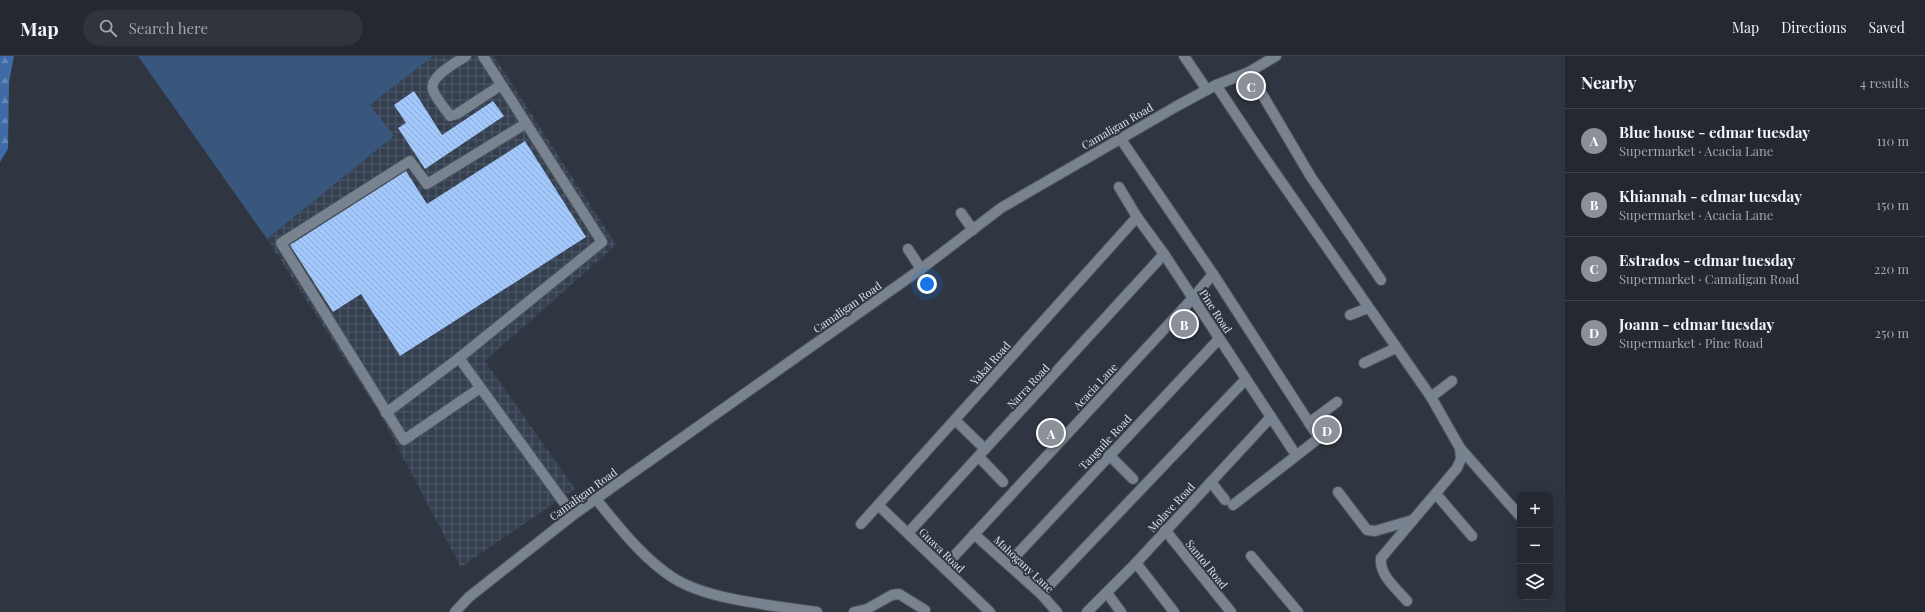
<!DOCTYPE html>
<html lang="en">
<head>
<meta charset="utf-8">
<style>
	:root { --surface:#232831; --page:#2f343d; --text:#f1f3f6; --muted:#a3a6ab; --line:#40444d; --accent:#8c9099 }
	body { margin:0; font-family:"Playfair Display",serif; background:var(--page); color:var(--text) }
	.controls { position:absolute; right:12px; bottom:12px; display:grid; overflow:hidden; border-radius:8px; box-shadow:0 4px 16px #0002 }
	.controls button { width:36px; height:36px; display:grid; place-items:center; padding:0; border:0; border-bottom:1px solid var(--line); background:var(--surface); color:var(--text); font:20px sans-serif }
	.you { position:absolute; left:927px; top:228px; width:14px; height:14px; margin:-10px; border:3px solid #fff; border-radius:50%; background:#1a73e8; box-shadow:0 0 0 6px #1a73e833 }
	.badge { display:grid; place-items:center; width:26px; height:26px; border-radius:50%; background:var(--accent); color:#fff; font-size:13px; font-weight:700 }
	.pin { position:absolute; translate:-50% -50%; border:2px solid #fff; box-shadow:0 1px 4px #0006 }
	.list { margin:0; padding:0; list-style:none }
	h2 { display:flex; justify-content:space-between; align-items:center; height:52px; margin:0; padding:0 16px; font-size:17px }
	h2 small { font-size:13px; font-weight:400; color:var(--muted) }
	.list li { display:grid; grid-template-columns:26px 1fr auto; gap:12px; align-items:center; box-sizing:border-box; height:64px; padding:0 16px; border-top:1px solid var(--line) }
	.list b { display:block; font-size:15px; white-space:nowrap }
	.list p { margin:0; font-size:13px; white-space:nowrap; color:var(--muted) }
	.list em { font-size:13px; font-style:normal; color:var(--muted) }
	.icon { flex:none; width:22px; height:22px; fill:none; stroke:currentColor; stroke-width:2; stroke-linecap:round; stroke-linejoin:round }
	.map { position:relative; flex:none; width:1565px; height:556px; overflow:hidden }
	header { display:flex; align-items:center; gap:24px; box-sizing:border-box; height:56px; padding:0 20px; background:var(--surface); border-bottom:1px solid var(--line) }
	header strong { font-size:19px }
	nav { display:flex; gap:22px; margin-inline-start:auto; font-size:14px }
	.search { width:280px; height:36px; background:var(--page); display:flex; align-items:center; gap:10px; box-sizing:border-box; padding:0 14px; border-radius:22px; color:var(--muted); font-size:15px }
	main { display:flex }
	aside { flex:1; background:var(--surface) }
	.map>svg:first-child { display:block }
	.industrial { fill:url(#industrial-grid) }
	.green { fill:#39567d }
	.forest { fill:url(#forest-firs) }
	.building { fill:url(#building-back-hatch) }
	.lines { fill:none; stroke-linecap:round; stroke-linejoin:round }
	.minor-casing { stroke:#4b525b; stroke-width:12 }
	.minor { stroke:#79828f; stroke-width:10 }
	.labels { text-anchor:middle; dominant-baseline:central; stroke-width:4; stroke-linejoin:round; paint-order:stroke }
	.street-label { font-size:11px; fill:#dfe5ec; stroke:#2f3641 }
</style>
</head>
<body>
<header>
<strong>Map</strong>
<div class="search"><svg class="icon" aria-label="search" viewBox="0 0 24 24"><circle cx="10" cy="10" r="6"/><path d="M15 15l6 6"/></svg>Search here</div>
<nav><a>Map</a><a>Directions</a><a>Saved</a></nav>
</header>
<main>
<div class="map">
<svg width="1565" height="556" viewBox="0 0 1565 556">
	<defs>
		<pattern id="industrial-grid" width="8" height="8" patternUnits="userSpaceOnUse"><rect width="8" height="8" fill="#343f50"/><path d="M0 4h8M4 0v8" fill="none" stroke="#515b69"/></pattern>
		<pattern id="forest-firs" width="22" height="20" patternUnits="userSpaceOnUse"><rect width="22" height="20" fill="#3f6ba6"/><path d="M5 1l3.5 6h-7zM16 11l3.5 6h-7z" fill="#6387b7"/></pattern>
		<pattern id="building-back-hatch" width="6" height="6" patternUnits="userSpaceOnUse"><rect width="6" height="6" fill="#a2c8fc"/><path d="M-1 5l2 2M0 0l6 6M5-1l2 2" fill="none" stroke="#8aa7cf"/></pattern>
	</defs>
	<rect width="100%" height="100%" fill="#2f3641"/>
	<polygon class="industrial" points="433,0 494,0 616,189 485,305 575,433 461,511 380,358 267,183 393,81 370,49"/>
	<polygon class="green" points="138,0 433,0 370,49 394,80 267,183"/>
	<polygon class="forest" points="0,0 14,0 9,26 8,93 0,106"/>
	<g class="building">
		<polygon points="414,35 442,79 493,45 504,60 425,113 398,72 406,67 394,49"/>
		<polygon points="525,85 586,181 400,300 361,238 333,256 290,189 406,115 427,148"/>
	</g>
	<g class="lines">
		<g class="minor-casing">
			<g id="minor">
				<path d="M466,0C457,6 428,21 433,34C436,43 445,52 450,60L457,58L501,29"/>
				<polyline points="1184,0 1207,34"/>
				<polyline points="1249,16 1311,121 1381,224"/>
				<path d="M1216,29L1260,95L1431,341L1460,392L1461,403L1457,412L1381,502C1379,519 1396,532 1407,545"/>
				<polyline points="1120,82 1213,218 1319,382 1233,449"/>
				<polyline points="1119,131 1137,161 1164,198 1292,393"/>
				<polyline points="961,157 973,174"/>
				<polyline points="908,193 921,213"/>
				<polyline points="1350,259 1368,252"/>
				<polyline points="459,302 573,459"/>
				<polyline points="1364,307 1396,292"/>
				<polyline points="480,332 404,384 281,187 410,105 427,128 525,68"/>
				<polyline points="1431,341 1452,325"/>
				<polyline points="386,357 459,302 602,186 483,0"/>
				<polyline points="955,364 985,393"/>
				<polyline points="1309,367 1337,346"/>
				<polyline points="1460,392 1519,459"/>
				<polyline points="1109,399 1133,423"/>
				<polyline points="979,401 1003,426"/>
				<polyline points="1211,426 1225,444"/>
				<polyline points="1338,436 1367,474 1375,475 1413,464"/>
				<polyline points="1436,438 1472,480"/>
				<path d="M596,443C619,471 643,503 675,523C712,545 774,549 817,556"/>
				<polyline points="878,449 990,556"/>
				<polyline points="861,468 1137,161"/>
				<polyline points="1165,474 1231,556"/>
				<polyline points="908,477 1164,198"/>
				<polyline points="974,478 1041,538 1057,556"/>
				<polyline points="1251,500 1298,556"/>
				<polyline points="1136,507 1174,556"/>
				<polyline points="1008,508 1219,283"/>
				<polyline points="944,511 1193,242 1213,218"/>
				<polyline points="1107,537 1121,556"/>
				<polyline points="1041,538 1246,323"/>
				<polyline points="455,556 469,541 573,459 921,213 1001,152 1177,50 1216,29 1249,16 1276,0"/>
				<polyline points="854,556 867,553 892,539 899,538 925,554"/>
				<polyline points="1087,556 1136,507 1271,361"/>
			</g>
		</g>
		<use href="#minor" class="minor"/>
	</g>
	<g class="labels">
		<g class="street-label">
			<text transform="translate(1117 70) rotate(-30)">Camaligan Road</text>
			<text transform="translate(847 251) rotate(-35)">Camaligan Road</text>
			<text transform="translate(1216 255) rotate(57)">Pine Road</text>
			<text transform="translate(990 307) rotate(-48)">Yakal Road</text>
			<text transform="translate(1028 330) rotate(-47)">Narra Road</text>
			<text transform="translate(1095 330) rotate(-47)">Acacia Lane</text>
			<text transform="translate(1105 386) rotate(-47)">Tanguile Road</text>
			<text transform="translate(583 438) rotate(-36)">Camaligan Road</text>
			<text transform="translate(1171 451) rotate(-47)">Molave Road</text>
			<text transform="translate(942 494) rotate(44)">Guava Road</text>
			<text transform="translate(1024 508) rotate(43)">Mahogany Lane</text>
			<text transform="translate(1207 508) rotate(51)">Santol Road</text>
		</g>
	</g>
</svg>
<div class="controls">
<button>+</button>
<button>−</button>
<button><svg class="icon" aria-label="layers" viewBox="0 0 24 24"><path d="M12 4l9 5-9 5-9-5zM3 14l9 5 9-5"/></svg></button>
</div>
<div class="you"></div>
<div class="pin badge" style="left:1051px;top:377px">A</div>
<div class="pin badge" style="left:1184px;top:268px">B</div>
<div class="pin badge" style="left:1251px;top:30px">C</div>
<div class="pin badge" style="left:1327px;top:374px">D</div>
</div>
<aside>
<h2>Nearby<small>4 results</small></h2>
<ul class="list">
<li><span class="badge">A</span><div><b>Blue house - edmar tuesday</b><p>Supermarket · Acacia Lane</p></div><em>110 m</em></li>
<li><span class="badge">B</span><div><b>Khiannah - edmar tuesday</b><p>Supermarket · Acacia Lane</p></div><em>150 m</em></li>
<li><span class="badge">C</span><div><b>Estrados - edmar tuesday</b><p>Supermarket · Camaligan Road</p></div><em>220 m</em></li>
<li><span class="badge">D</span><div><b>Joann - edmar tuesday</b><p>Supermarket · Pine Road</p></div><em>250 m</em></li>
</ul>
</aside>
</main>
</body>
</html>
